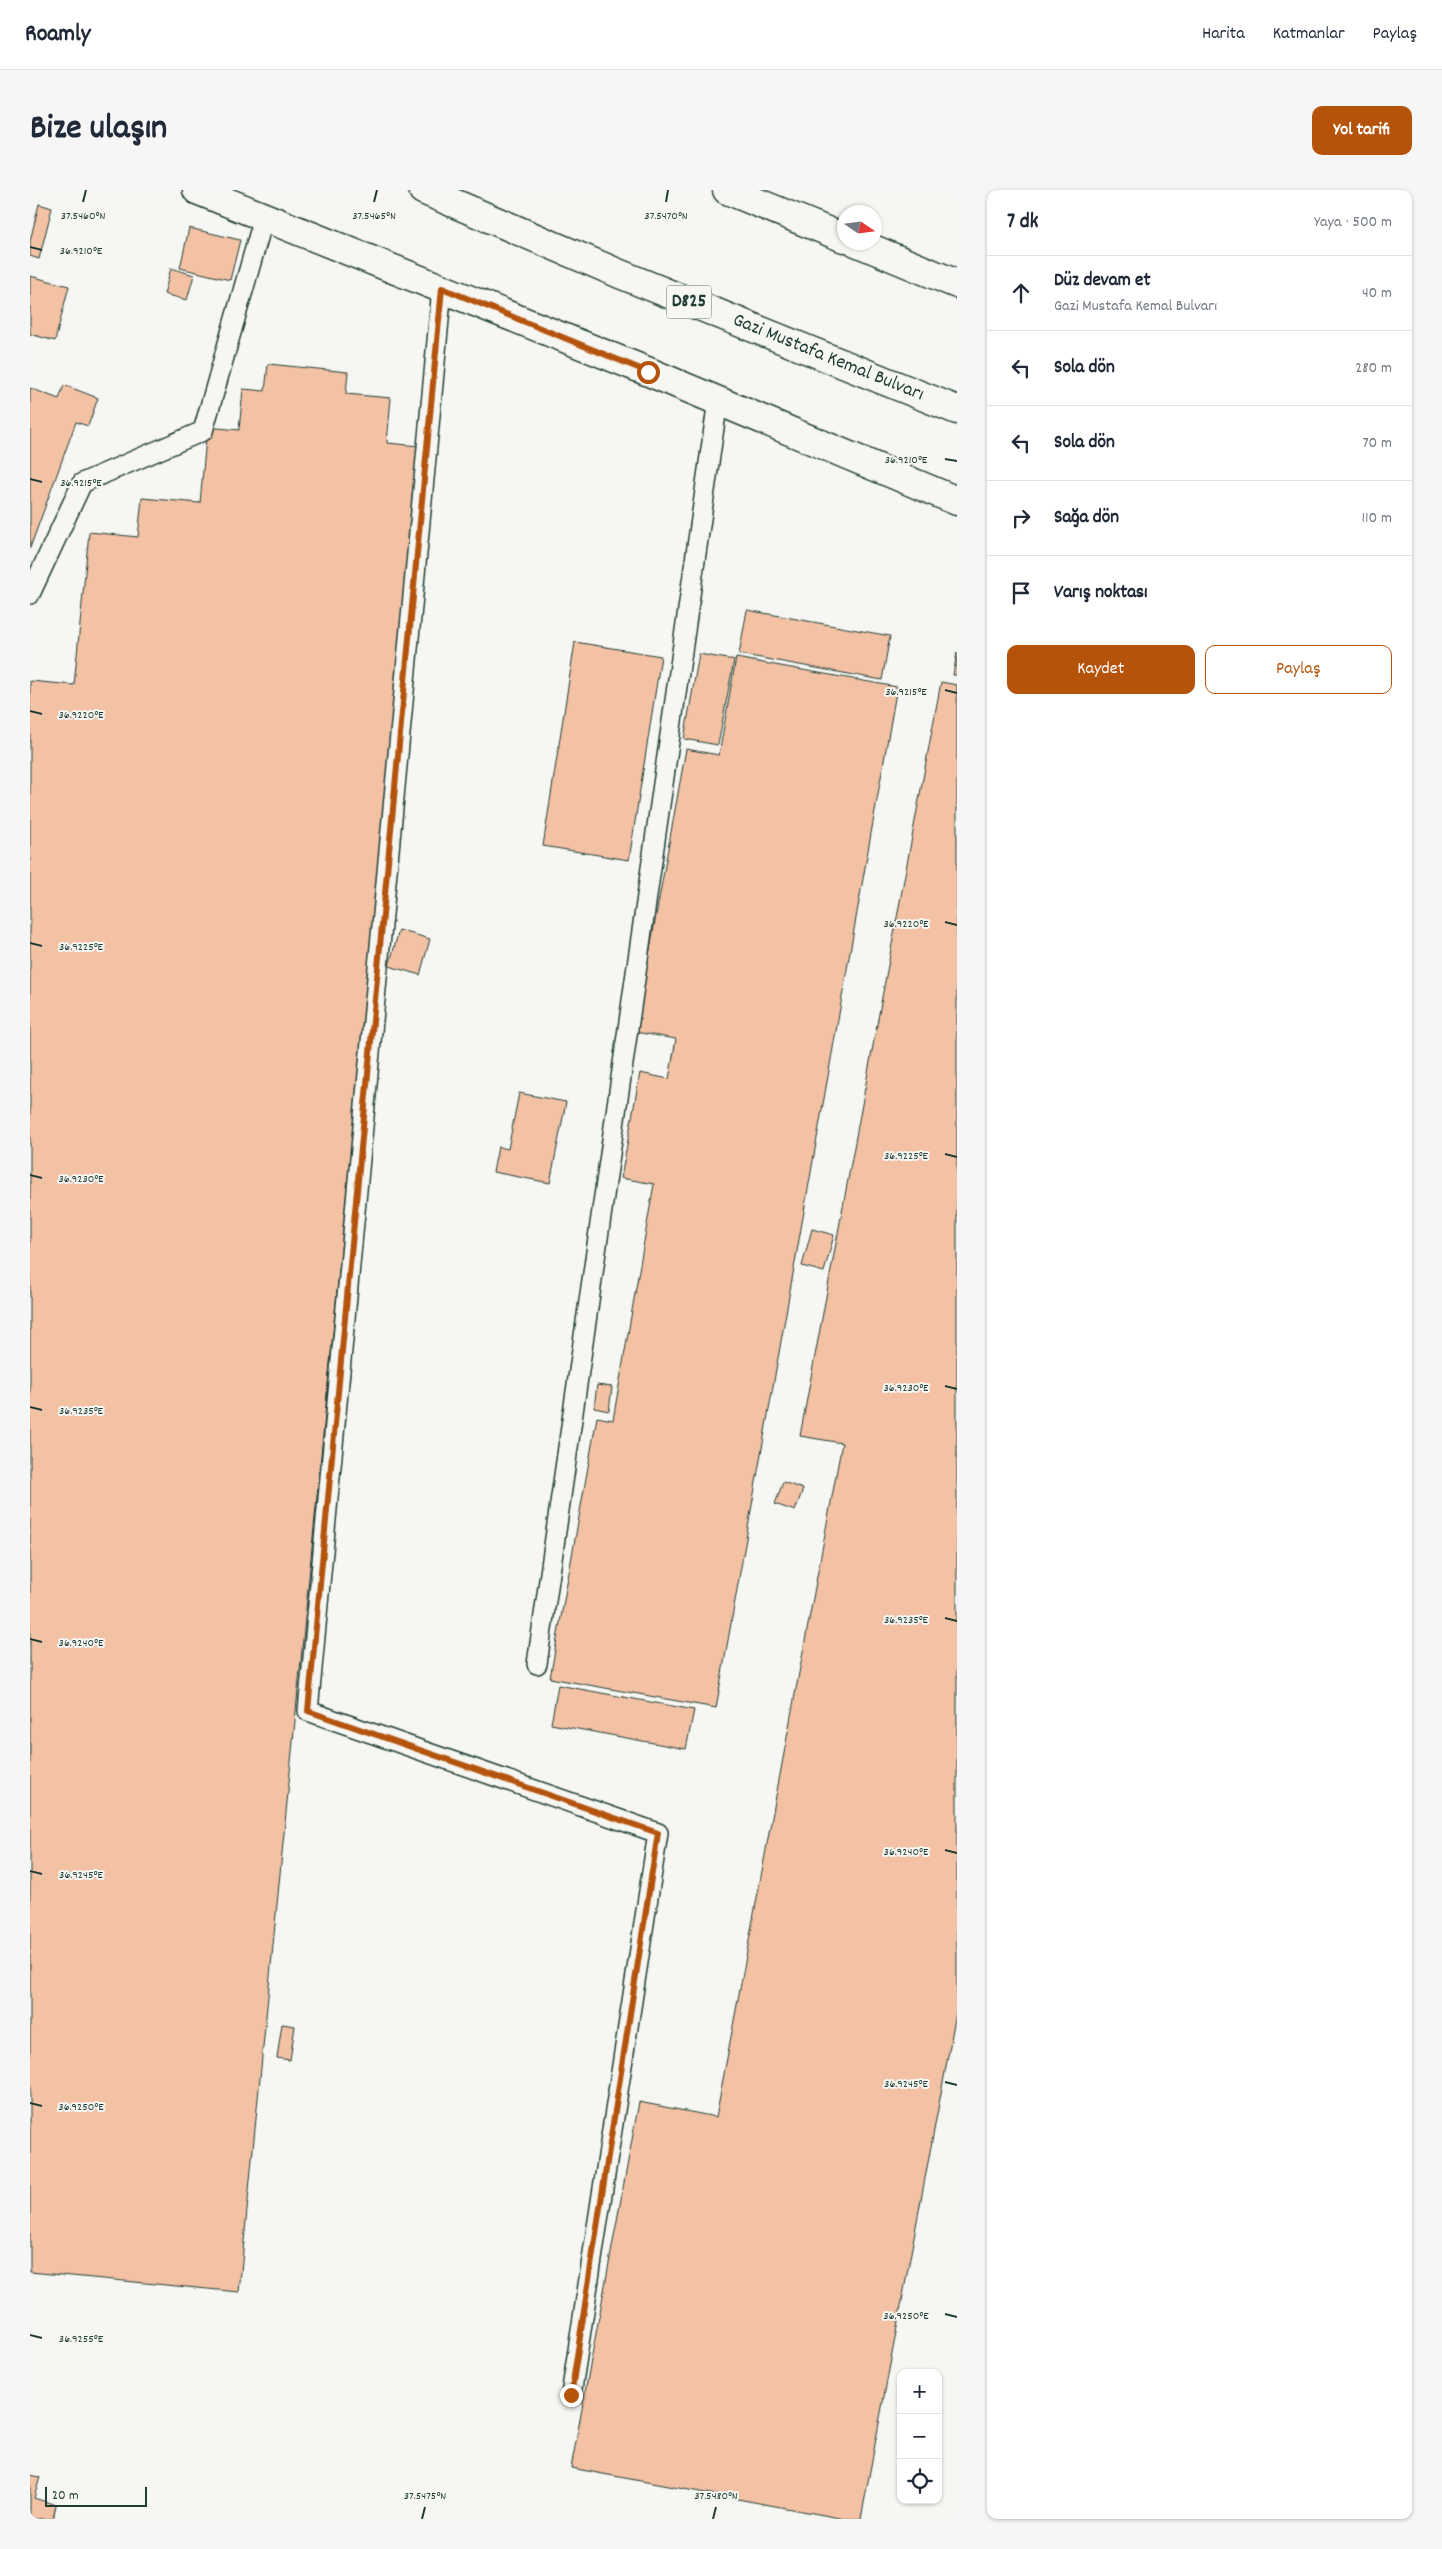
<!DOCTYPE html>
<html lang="tr">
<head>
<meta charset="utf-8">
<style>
	:root { --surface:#fff; --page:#f6f6f7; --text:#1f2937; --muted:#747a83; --line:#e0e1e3; --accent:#b45309 }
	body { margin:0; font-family:Dekko,sans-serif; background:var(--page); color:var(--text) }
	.controls { position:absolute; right:15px; bottom:15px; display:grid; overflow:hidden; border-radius:10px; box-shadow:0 1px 4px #0004 }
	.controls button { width:45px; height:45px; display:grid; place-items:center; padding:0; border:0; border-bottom:1px solid var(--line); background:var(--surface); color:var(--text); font:25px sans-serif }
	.compass { position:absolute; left:807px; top:15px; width:45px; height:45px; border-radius:50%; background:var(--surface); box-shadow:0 1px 4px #0004; rotate:103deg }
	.scale { position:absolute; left:15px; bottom:12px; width:102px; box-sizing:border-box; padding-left:5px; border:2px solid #1f3d34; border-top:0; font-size:14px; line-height:18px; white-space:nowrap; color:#1f3d34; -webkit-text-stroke:4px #f6f6f2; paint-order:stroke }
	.stop { position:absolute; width:15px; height:15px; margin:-11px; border:4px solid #b45309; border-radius:50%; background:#fff }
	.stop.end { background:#b45309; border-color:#fff; box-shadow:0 1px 5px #0008 }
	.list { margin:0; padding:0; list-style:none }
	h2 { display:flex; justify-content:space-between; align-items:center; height:65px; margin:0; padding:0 20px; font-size:21px }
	h2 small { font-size:16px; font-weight:400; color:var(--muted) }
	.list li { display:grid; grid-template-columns:32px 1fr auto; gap:15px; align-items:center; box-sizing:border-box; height:75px; padding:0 20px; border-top:1px solid var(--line) }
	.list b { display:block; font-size:19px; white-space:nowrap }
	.list p { margin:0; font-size:16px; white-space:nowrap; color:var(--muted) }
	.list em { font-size:16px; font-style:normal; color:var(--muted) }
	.actions { display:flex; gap:10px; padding:15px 20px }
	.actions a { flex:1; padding:11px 0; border:1px solid var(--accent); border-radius:10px; text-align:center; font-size:18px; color:var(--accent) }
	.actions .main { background:var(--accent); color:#fff }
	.icon { flex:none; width:28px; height:28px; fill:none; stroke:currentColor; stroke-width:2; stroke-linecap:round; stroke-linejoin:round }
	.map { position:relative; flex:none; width:927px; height:2329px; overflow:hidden; border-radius:10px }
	header { display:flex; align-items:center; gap:30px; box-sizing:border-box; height:70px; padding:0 25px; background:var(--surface); border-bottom:1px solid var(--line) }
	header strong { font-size:24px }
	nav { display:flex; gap:28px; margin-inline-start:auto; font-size:18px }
	.intro { display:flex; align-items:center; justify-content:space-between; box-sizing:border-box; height:120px; padding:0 30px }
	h1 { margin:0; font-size:35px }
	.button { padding:12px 22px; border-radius:10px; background:var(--accent); color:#fff; font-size:18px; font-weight:700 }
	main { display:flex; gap:30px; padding:0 30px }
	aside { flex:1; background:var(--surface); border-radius:10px; box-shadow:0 1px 4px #0004 }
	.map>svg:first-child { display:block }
	.building { fill:#f3c1a4; stroke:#1f3d34 }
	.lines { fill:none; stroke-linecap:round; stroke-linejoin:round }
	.service-casing { stroke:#1f3d34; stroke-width:22 }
	.tertiary-casing { stroke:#1f3d34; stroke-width:31 }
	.trunk-casing { stroke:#1f3d34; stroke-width:31 }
	.service { stroke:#f6f6f2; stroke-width:19 }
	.tertiary { stroke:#f6f6f2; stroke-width:28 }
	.trunk { stroke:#f6f6f2; stroke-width:28 }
	.route { stroke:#b45309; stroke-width:6 }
	.ticks { fill:none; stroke:#1f3d34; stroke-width:2 }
	.labels { text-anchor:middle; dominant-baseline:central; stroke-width:4; stroke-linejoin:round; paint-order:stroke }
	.shield { fill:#f6f6f2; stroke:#60746d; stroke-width:1 }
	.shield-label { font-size:19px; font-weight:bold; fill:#1f3d34 }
	.street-label { font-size:20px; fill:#1f3d34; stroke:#f6f6f2 }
	.ticks-label { font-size:12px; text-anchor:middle; fill:#1f3d34; stroke:#f6f6f2; stroke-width:4; stroke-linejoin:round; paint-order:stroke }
</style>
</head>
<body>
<header>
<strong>Roamly</strong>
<nav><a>Harita</a><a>Katmanlar</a><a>Paylaş</a></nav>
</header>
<div class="intro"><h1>Bize ulaşın</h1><a class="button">Yol tarifi</a></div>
<main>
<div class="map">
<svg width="927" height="2329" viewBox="0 0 927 2329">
	<rect width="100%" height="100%" fill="#f6f6f2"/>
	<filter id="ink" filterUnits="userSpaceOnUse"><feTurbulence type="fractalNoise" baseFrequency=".02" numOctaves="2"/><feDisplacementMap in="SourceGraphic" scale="10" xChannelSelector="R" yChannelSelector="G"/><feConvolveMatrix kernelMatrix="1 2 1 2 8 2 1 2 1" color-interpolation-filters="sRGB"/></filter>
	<g filter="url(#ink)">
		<g class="building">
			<polygon points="9,14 22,18 9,69 0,66 0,51"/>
			<polygon points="159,38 210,50 200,90 150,78"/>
			<polygon points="141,78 164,85 157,110 134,104"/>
			<polygon points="0,86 39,96 25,151 0,144"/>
			<polygon points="238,174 318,182 316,204 361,208 357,253 390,256 209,2102 0,2082 0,491 44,495 59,342 108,347 112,308 170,313 177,237 209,240 213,199 235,201"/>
			<polygon points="34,195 68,208 58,236 46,232 0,358 0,198 29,209"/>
			<polygon points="717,420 860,446 852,490 709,464"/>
			<polygon points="545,452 631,466 599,670 513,656"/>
			<polygon points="927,463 927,485 923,485"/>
			<polygon points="669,464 704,470 688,555 654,549"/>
			<polygon points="706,468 867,497 686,1518 520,1488 567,1227 583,1230 624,994 591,988 610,883 639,889 646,849 605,842 656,559 689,565"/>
			<polygon points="911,492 927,495 927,1818 831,2329 815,2329 541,2278 609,1912 686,1927 812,1253 770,1246"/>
			<polygon points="369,740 400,749 390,785 359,776"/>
			<polygon points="489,903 536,912 520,993 463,982 468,957 478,959"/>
			<polygon points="782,1039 804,1045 794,1082 772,1076"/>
			<polygon points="567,1195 582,1197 579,1221 564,1218"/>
			<polygon points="753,1292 773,1299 765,1321 745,1314"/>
			<polygon points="528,1495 664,1520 656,1559 521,1534"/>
			<polygon points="252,1834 265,1836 260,1870 247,1868"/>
			<polygon points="0,2285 10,2287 4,2308 26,2315 23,2329 0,2329"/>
		</g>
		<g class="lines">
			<g class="service-casing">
				<g id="service">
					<polyline points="412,98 278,1521 628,1643 541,2205"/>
					<polyline points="0,404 52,293 173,241 234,27"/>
					<polyline points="507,1474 688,210"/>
				</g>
			</g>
			<g class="tertiary-casing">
				<polyline id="tertiary" points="167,0 619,182 927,311"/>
			</g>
			<g class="trunk-casing">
				<g id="trunk">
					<polyline points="393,0 590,84 927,220"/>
					<polyline points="697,0 814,48"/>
					<polyline points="826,52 927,94"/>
				</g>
			</g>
			<use href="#service" class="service"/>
			<use href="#tertiary" class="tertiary"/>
			<use href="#trunk" class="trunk"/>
		</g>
	</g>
	<g class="lines" filter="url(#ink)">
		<polyline class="route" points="541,2205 628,1643 278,1521 412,98 618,182"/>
	</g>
	<path class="ticks" d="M53,12L56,0M344,12L347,0M636,12L638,0M0,57L12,60M915,269L927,271M0,289L12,292M915,500L927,503M0,521L12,524M915,732L927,735M0,753L12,756M915,964L927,967M0,985L12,988M915,1196L927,1199M0,1217L12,1220M915,1428L927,1431M0,1449L12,1452M915,1660L927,1663M0,1681L12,1684M915,1892L927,1895M0,1913L12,1916M915,2124L927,2127M0,2145L12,2148M392,2329L395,2317M683,2329L686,2317"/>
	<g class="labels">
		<rect class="shield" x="636.5" y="95.5" width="45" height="33" rx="4"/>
		<g class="shield-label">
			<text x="659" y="112">D825</text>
		</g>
		<g class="street-label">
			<text transform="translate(798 168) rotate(22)">Gazi Mustafa Kemal Bulvarı</text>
		</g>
	</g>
	<g class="ticks-label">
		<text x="344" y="29">37.5465°N</text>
		<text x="636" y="29">37.5470°N</text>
		<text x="53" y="29">37.5460°N</text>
		<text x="51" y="64">36.9210°E</text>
		<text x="876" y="273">36.9210°E</text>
		<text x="51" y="296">36.9215°E</text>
		<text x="876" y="505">36.9215°E</text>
		<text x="51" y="528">36.9220°E</text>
		<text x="876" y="737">36.9220°E</text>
		<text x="51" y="760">36.9225°E</text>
		<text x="876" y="969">36.9225°E</text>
		<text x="51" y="992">36.9230°E</text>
		<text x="876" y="1201">36.9230°E</text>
		<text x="51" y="1224">36.9235°E</text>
		<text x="876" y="1433">36.9235°E</text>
		<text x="51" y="1456">36.9240°E</text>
		<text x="876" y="1665">36.9240°E</text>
		<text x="51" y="1688">36.9245°E</text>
		<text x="876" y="1897">36.9245°E</text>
		<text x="51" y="1920">36.9250°E</text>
		<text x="876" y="2129">36.9250°E</text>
		<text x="51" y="2152">36.9255°E</text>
		<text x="395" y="2309">37.5475°N</text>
		<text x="686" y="2309">37.5480°N</text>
	</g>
</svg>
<div class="controls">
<button>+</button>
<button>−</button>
<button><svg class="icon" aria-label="locate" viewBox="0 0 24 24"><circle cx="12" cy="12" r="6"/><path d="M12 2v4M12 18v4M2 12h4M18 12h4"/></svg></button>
</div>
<svg class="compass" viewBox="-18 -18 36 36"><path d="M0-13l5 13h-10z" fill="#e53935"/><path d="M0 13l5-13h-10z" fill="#747a83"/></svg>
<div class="scale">20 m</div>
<div class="stop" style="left:618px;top:182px"></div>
<div class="stop end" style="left:541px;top:2205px"></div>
</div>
<aside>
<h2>7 dk<small>Yaya · 500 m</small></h2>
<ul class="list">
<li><svg class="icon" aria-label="ahead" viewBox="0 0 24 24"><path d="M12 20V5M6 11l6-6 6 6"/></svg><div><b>Düz devam et</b><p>Gazi Mustafa Kemal Bulvarı</p></div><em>40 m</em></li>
<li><svg class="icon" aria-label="left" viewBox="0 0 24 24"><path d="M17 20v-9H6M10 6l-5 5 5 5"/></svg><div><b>Sola dön</b></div><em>280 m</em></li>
<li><svg class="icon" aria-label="left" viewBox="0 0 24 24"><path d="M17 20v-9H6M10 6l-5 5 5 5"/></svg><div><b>Sola dön</b></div><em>70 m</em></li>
<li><svg class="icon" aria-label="right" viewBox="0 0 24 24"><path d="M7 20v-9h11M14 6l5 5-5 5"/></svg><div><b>Sağa dön</b></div><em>110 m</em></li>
<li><svg class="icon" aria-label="arrive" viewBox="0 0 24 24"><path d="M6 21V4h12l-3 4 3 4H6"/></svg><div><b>Varış noktası</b></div></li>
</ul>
<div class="actions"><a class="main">Kaydet</a><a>Paylaş</a></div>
</aside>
</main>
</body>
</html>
